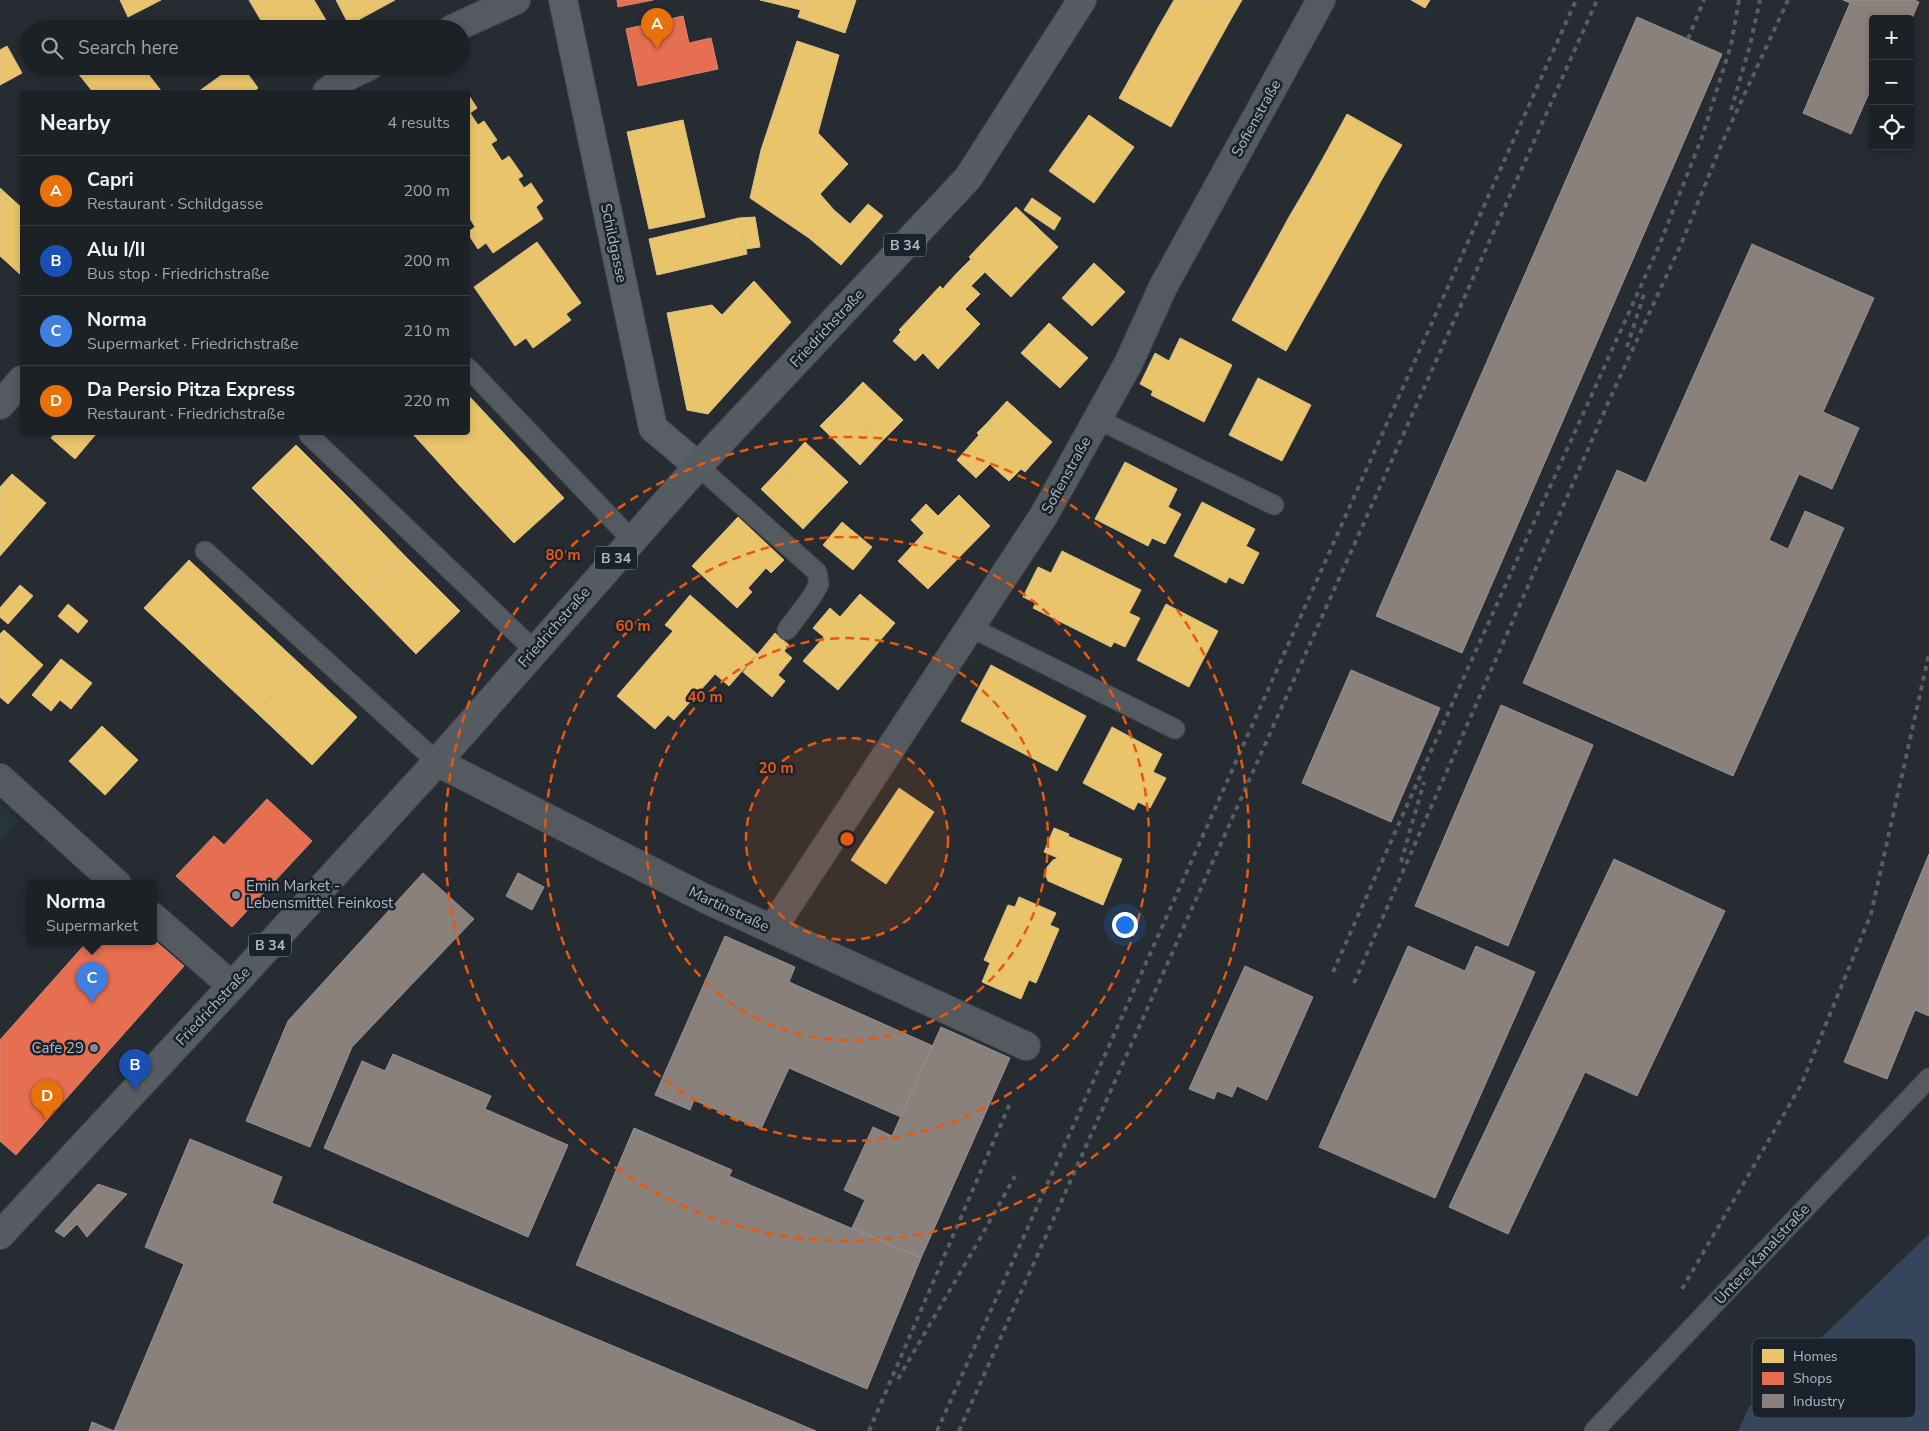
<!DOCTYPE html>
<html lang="en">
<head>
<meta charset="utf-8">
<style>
	:root { --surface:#1c2126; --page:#292e32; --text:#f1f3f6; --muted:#a0a3a7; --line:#3a3e43; --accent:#db2777 }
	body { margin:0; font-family:"Nunito Sans",sans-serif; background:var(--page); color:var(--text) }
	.controls { position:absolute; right:15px; top:15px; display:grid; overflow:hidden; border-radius:5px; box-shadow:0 2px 8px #0003 }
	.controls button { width:45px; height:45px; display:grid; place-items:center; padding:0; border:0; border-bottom:1px solid var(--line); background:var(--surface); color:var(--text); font:25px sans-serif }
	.you { position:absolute; left:1124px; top:924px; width:18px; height:18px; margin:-12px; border:4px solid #fff; border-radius:50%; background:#1a73e8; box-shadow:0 0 0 8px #1a73e833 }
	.badge { display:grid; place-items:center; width:32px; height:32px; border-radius:50%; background:var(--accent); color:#fff; font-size:16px; font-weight:700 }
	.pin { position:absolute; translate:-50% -41px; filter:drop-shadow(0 1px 2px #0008) }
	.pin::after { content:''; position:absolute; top:26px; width:18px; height:15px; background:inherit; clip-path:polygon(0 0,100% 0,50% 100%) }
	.popup { position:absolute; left:27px; top:880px; width:130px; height:65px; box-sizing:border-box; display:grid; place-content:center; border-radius:5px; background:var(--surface); filter:drop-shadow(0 1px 4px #0005); font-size:16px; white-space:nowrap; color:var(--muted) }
	.popup b { font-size:19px; color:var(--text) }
	.popup::after { content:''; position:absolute; left:50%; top:100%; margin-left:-10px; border:10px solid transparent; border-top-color:var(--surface) }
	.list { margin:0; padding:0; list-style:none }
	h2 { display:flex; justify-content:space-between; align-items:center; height:65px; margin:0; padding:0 20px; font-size:21px }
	h2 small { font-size:16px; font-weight:400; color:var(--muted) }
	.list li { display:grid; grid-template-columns:32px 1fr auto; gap:15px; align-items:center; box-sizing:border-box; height:70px; padding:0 20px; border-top:1px solid var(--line) }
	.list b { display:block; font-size:19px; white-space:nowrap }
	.list p { margin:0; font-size:16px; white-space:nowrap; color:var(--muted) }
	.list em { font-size:16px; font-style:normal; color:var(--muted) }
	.icon { flex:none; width:28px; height:28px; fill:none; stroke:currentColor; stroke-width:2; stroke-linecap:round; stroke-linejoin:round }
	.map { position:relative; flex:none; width:1929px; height:1431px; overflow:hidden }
	.search { position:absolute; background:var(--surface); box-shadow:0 2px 8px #0003; left:20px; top:20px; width:450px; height:55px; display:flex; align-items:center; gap:12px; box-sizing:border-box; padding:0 18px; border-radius:28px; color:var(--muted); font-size:19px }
	.panel { position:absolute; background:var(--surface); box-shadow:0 2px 8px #0003; left:20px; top:90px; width:450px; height:345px; border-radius:5px }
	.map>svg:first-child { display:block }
	.green { fill:#243638 }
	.water { fill:#35455b }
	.homes { fill:#e9c46a; stroke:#d8c085 }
	.shops { fill:#e76f51; stroke:#d68574 }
	.industry { fill:#8a817c; stroke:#959192 }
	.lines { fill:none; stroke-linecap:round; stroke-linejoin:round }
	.lane-casing { stroke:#44484d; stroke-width:21 }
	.street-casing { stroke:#44484d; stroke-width:30 }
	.secondary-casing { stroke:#44484d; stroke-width:30 }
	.primary-casing { stroke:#43484f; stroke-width:30 }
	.lane { stroke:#555960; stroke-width:19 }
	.street { stroke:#555960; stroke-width:28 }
	.secondary { stroke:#5a5e65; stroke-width:28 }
	.primary { stroke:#575c62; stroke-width:28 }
	.rail { stroke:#595d64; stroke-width:4; stroke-dasharray:5 5; stroke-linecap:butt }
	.ring { fill:none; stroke:#e8590c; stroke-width:2.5; stroke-dasharray:9 6 }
	.poi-dot { fill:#7f8691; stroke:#1a222c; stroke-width:2 }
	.labels { text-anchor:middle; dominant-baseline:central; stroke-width:5; stroke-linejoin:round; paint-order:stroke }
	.shield { fill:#1a222c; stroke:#828a96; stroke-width:1 }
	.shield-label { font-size:14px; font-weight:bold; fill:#afb7c4 }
	.street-label { font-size:15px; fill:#afb7c4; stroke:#1a222c }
	.poi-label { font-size:15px; fill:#afb7c4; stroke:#1a222c; text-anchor:start }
	.key { fill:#1a222c; stroke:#474f5a; stroke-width:1 }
	.key-label { font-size:14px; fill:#afb7c4 }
	.centre { fill:#e8590c; stroke:#1a222c; stroke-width:2.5 }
	.ring-label { font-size:15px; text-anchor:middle; font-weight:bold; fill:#e8590c; stroke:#1a222c; stroke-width:5; stroke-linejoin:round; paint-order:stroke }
</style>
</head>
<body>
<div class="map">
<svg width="1929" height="1431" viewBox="0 0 1929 1431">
	<rect width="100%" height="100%" fill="#262c32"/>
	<polygon class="green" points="0,804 18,821 0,842"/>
	<polygon class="water" points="1929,1234 1929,1431 1738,1431 1749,1407"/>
	<g class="homes">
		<polygon points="120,0 161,0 128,17"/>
		<polygon points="249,0 314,0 330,27 327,29 266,29"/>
		<polygon points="336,0 395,0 349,25"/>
		<polygon points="760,0 804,0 801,10"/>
		<polygon points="804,0 856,0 845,33 798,17"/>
		<polygon points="1174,0 1198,0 1231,19 1211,55 1159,26"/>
		<polygon points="1198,0 1242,0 1231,19"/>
		<polygon points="1411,0 1430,0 1425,8"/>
		<polygon points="1159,26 1211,55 1191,91 1139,62"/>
		<polygon points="797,41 839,55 818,133 848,164 820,194 761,150"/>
		<polygon points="7,46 22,73 0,85 0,50"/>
		<polygon points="1139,62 1191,91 1171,127 1119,98"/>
		<polygon points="84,66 142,66 162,92 93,92 77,72"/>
		<polygon points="234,66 242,66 258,88 253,92 198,92"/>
		<polygon points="468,94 477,108 470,113 478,125 484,121 497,140 491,144 502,161 509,156 523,176 518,179 524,188 531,183 543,201 536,207 543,219 493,253 486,243 478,249 468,234 468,232 475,227 468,215"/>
		<polygon points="1347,114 1402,145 1382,179 1328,149"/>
		<polygon points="1089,115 1134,147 1111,179 1066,147"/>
		<polygon points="683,120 705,217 649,229 627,132"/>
		<polygon points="1066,147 1111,179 1094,203 1049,171"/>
		<polygon points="1328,149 1382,179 1363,214 1309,183"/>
		<polygon points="761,150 820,194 834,210 809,238 750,198"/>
		<polygon points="1309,183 1363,214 1344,248 1289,217"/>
		<polygon points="0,188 22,208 22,276 0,256"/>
		<polygon points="1032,198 1061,218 1054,230 1024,210"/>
		<polygon points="868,204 883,216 865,237 850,224"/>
		<polygon points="1016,207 1058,247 1011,297 969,257"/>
		<polygon points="834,210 865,237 841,265 809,238"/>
		<polygon points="755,217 760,247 746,249 739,218"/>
		<polygon points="1289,217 1344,248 1325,282 1270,252"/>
		<polygon points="739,218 747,254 657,275 649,239"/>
		<polygon points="537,242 581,303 566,314 571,320 533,348 526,338 515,346 474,287"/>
		<polygon points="1270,252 1325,282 1305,317 1251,286"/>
		<polygon points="971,259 985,272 971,286 957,273"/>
		<polygon points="1094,263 1125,292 1092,326 1062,298"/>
		<polygon points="957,273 980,294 969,305 946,285"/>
		<polygon points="754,281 791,322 708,414 687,410 667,313 712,305 722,315"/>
		<polygon points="946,285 969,305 965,309 980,324 938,369 923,353 915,361 893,341 901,332 899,330 940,286 943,289"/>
		<polygon points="1251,286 1305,317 1286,351 1232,320"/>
		<polygon points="1049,323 1088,358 1060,388 1021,353"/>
		<polygon points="1180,338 1232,365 1204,422 1151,395 1153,391 1140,384 1155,353 1169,361"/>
		<polygon points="1258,378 1311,405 1282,461 1229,435"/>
		<polygon points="863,382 903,420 881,442 842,404"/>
		<polygon points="468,395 511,441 461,487 411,432 468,432"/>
		<polygon points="1007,401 1052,442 1032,464 987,423"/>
		<polygon points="842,404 881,442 860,465 820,426"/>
		<polygon points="987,423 1032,464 1025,472 1021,469 1009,481 990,464 976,478 957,460 979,435 977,433"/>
		<polygon points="56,432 94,432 96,434 75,459 51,438"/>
		<polygon points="511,441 564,498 514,543 461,487"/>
		<polygon points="805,442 848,482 823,508 781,468"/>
		<polygon points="296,445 351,500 307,543 252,488"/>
		<polygon points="1125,462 1177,489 1168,507 1181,514 1165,544 1152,538 1148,546 1095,519"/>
		<polygon points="781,468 823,508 803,529 761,489"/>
		<polygon points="12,474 46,503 0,556 0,487"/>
		<polygon points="959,495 990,526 928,589 898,561 924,533 911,520 926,504 938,516"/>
		<polygon points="351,500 405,556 362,599 307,543"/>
		<polygon points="1202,502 1255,529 1246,546 1259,553 1243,584 1229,577 1226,583 1174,556"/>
		<polygon points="738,517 784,560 771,573 766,568 748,588 752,592 737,608 692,566"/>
		<polygon points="842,522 872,547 853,570 823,545"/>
		<polygon points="1062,551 1141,590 1129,613 1140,618 1125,647 1114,642 1111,647 1033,608 1036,603 1023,597 1038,567 1051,573"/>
		<polygon points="405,556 460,611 416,654 362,599"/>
		<polygon points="189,560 245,613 200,660 144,608"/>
		<polygon points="20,585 33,596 8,624 0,617 0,608"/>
		<polygon points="860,594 895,623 838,690 803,661 824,637 813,628 830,608 840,617"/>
		<polygon points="690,595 757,654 729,686 715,674 674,720 668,715 655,729 617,696 673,631 665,625"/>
		<polygon points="68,604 88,621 78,633 58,616"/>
		<polygon points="1166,604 1218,631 1189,687 1137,660"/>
		<polygon points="245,613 301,665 256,712 200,660"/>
		<polygon points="4,630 43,665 8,704 0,697 0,634"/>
		<polygon points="775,633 789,645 784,651 792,658 778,675 785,681 772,697 743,672"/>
		<polygon points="61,659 92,683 71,709 60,700 51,711 32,695"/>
		<polygon points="301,665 357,717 312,765 256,712"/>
		<polygon points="991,665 1086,716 1057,771 961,721"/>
		<polygon points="102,726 138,760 105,795 69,761"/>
		<polygon points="1112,727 1162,754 1153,772 1166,778 1150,808 1138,802 1134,810 1083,783"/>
		<polygon points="899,788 934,812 886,884 851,860"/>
		<polygon points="1054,828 1069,834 1068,836 1122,859 1103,905 1048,881 1046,876 1047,867 1053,860 1058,858 1044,852"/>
		<polygon points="1019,897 1056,913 1050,925 1059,929 1036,983 1029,980 1021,999 982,982 990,963 984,960 1008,905 1015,907"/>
	</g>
	<g class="shops">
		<polygon points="617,0 653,0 618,7"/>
		<polygon points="683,16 689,43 711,38 718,69 638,86 626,29"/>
		<polygon points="267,799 312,841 232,927 176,876 214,836 224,845"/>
		<polygon points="153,939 184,966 16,1155 0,1141 0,1040 87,942 153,942"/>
	</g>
	<g class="industry">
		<polygon points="1843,0 1914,0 1919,2 1910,23 1910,19 1873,19 1873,84 1851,134 1803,113 1850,3"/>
		<polygon points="1637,17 1722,54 1462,653 1376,616"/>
		<polygon points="1752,244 1874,298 1823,412 1859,428 1832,489 1799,474 1769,540 1788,549 1805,511 1844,528 1733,776 1523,683 1617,470 1646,483"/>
		<polygon points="1351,670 1440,708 1391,822 1302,783"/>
		<polygon points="1501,705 1593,745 1508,946 1415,906"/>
		<polygon points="1929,854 1929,1016 1915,1010 1887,1079 1844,1062"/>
		<polygon points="1614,859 1725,911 1637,1096 1585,1072 1508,1234 1449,1207"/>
		<polygon points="423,873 474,919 352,1047 310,1147 246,1121 288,1021"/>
		<polygon points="518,873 544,887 532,910 506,896"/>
		<polygon points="725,936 795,967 789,982 933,1046 901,1117 789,1068 761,1129 694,1100 690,1110 655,1095"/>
		<polygon points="1408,946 1465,971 1476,946 1535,972 1435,1198 1319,1147"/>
		<polygon points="1245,966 1313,997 1267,1100 1237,1086 1232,1097 1217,1091 1214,1099 1189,1089"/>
		<polygon points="941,1027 1010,1058 921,1258 852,1228 865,1200 844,1190 873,1127 892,1136"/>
		<polygon points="393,1054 491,1096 485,1109 568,1145 528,1237 324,1148 362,1061 385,1071"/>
		<polygon points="634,1128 732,1170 729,1176 921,1258 867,1389 576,1265"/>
		<polygon points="190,1139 282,1177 272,1203 816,1431 89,1431 92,1422 114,1431 184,1264 145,1247"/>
		<polygon points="98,1184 127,1194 87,1237 77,1224 64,1237 55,1231"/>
	</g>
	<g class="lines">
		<g class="lane-casing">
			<g id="lane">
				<polyline points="468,368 632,540"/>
				<polyline points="1097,419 1274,505"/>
				<polyline points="309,435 534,650"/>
				<polyline points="698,466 817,572 819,584 811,598 787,630"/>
				<polyline points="205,551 437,762"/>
				<polyline points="970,627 1175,729"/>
				<polyline points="1594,1431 1929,1078"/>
			</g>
		</g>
		<g class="street-casing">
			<g id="street">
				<polyline points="452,29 516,0"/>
				<polyline points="327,92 348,76 369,66"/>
				<polyline points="0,405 22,380"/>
				<polyline points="437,762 704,898 1026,1046"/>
				<polyline points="0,778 117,884"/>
				<polyline points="153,917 232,986"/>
				<polyline points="772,929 1044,515 1128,364 1163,287 1321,0"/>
			</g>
		</g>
		<g class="secondary-casing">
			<polyline id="secondary" points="563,0 653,428 698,466"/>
		</g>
		<g class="primary-casing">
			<polyline id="primary" points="0,1235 232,986 437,762 698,466 968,178 1082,0"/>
		</g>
		<use href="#lane" class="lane"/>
		<use href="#street" class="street"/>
		<use href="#secondary" class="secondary"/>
		<use href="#primary" class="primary"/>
		<g class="rail">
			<polyline points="1688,39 1704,0"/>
			<polyline points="1731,110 1750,45 1760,0"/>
			<polyline points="1627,347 1644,294"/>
			<polyline points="1401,862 1424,782"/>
			<polyline points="1333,972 1464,677 1659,246 1702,137 1731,45 1739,0"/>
			<polyline points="1354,983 1613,392 1682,242 1722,143 1788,0"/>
			<polyline points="1682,1289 1801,1085 1871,914 1929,654"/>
			<polyline points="898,1379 978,1242 1015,1176"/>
			<polyline points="869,1431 1011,1101"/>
			<polyline points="937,1431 1576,0"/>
			<polyline points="959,1431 1597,0"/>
		</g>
	</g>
	<circle cx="847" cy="839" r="101" fill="#e8590c" fill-opacity=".12"/>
	<g class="ring">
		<circle cx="847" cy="839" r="101"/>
		<circle cx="847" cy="839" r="201"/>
		<circle cx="847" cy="839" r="302"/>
		<circle cx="847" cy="839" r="402"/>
	</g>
	<g class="poi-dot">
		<circle cx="236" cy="895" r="5"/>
		<circle cx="94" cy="1048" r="5"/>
	</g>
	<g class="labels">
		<g class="shield">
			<rect x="884" y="233.5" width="42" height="23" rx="4"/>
			<rect x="595" y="546.5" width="42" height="23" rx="4"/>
			<rect x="249" y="933.5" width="42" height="23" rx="4"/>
		</g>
		<g class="shield-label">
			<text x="905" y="245">B 34</text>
			<text x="616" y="558">B 34</text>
			<text x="270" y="945">B 34</text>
		</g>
		<g class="street-label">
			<text transform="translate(1256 118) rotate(-61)">Sofienstraße</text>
			<text transform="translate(614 243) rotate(78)">Schildgasse</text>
			<text transform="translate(827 328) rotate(-47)">Friedrichstraße</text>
			<text transform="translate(1066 475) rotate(-61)">Sofienstraße</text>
			<text transform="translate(554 627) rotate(-49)">Friedrichstraße</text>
			<text transform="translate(729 909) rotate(25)">Martinstraße</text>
			<text transform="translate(213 1006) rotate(-47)">Friedrichstraße</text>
			<text transform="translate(1762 1254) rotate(-47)">Untere Kanalstraße</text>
		</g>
		<g class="poi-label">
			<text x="246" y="886">Emin Market -<tspan x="246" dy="17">Lebensmittel Feinkost</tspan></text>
			<text x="84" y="1048" text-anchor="end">Cafe 29</text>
		</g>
	</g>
	<rect x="1752" y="1338" width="164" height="80" rx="8" class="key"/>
	<rect x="1762" y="1349" width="22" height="14" fill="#e9c46a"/>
	<rect x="1762" y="1372" width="22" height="13" fill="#e76f51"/>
	<rect x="1762" y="1394" width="22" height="14" fill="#8a817c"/>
	<g class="key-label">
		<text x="1793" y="1361">Homes</text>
		<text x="1793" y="1383">Shops</text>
		<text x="1793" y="1406">Industry</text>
	</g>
	<circle cx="847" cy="839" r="8" class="centre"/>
	<g class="ring-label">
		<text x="563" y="560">80 m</text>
		<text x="633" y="631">60 m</text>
		<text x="705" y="702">40 m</text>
		<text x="776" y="773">20 m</text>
	</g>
</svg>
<div class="controls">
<button>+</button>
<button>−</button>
<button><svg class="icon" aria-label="locate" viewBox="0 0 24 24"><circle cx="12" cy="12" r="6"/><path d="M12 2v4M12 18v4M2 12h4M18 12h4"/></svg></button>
</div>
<div class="you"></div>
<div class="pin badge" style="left:657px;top:49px;background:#e8710a">A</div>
<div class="pin badge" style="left:135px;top:1090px;background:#1a4fb4">B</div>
<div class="pin badge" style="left:92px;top:1003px;background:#3f7fe0">C</div>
<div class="popup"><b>Norma</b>Supermarket</div>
<div class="pin badge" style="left:47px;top:1121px;background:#e8710a">D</div>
<div class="search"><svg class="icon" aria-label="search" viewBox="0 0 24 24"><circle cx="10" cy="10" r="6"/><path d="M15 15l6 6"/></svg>Search here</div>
<section class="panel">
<h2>Nearby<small>4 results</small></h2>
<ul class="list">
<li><span class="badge" style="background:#e8710a">A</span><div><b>Capri</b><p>Restaurant · Schildgasse</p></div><em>200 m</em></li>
<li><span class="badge" style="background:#1a4fb4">B</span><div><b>Alu I/II</b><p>Bus stop · Friedrichstraße</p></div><em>200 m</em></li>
<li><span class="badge" style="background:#3f7fe0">C</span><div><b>Norma</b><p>Supermarket · Friedrichstraße</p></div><em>210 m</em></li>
<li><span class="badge" style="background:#e8710a">D</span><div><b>Da Persio Pitza Express</b><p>Restaurant · Friedrichstraße</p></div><em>220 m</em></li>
</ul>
</section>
</div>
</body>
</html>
